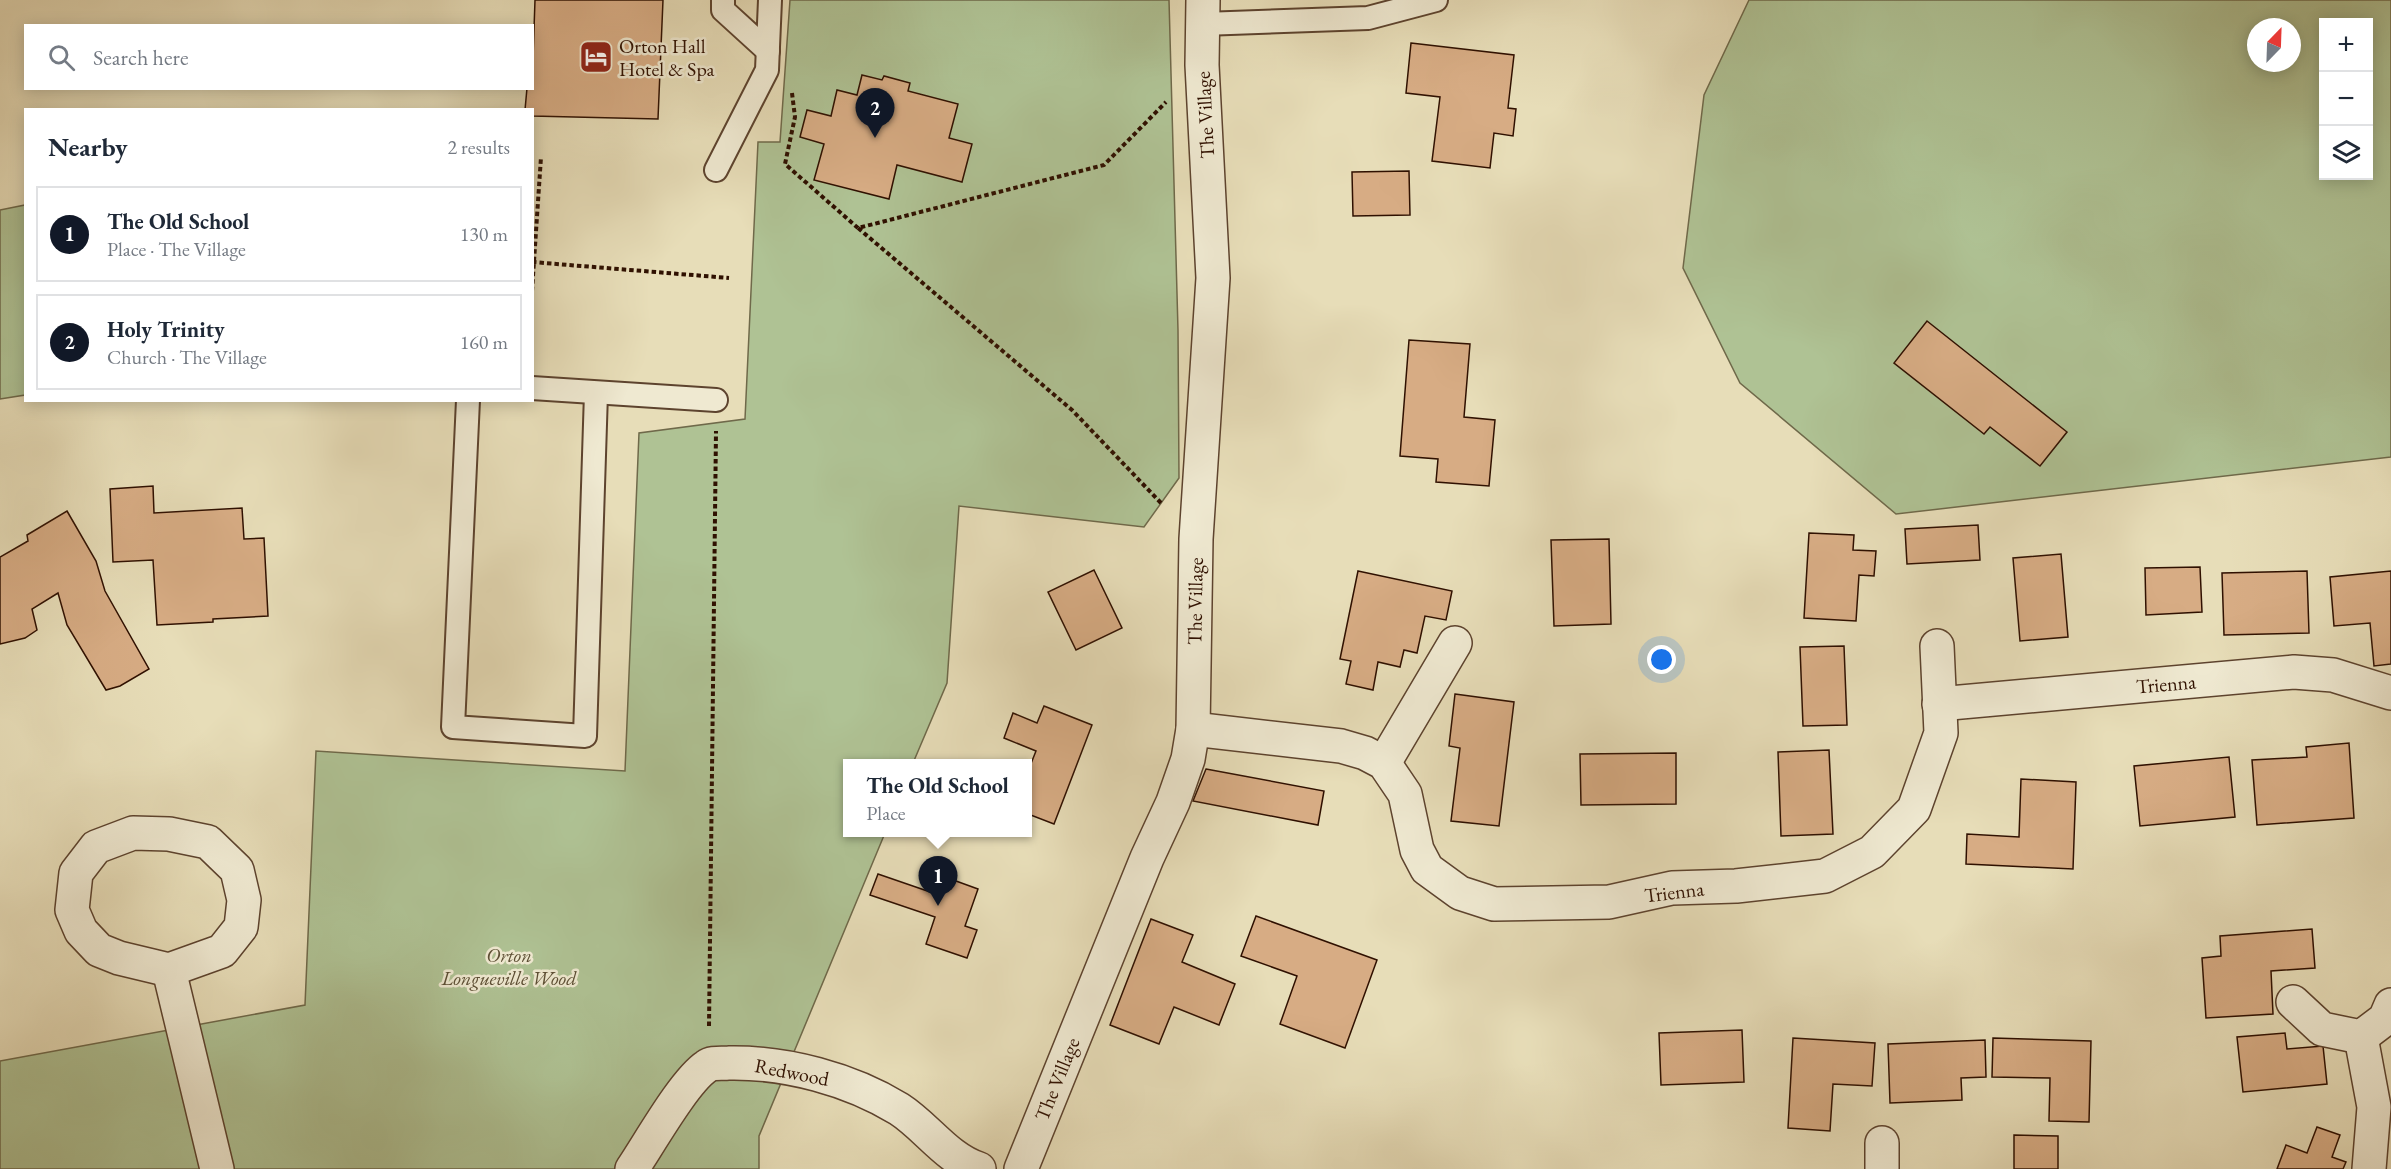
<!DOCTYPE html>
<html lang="en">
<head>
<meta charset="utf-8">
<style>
	:root { --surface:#fff; --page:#f2f2f3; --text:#1f2937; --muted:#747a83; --line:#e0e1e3; --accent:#111827 }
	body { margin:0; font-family:"EB Garamond",serif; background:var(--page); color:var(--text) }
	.controls { position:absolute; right:18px; top:18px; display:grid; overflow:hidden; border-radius:0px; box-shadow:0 3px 15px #0003 }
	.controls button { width:54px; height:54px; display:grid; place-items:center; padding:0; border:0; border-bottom:2px solid var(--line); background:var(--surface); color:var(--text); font:30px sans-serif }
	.compass { position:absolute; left:2247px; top:18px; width:54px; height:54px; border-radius:50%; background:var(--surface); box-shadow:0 3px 15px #0003; rotate:23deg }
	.you { position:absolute; left:1662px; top:660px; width:21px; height:21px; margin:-15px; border:4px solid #fff; border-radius:50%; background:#1a73e8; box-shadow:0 0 0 9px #1a73e833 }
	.badge { display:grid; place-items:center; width:39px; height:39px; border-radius:50%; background:var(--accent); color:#fff; font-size:20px; font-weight:700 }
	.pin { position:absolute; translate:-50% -50px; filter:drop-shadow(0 2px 3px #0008) }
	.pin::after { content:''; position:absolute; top:32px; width:21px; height:18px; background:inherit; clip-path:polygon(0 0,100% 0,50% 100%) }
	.popup { position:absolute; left:843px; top:759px; width:189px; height:78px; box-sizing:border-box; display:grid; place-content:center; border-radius:0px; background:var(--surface); filter:drop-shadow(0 2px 4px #0005); font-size:20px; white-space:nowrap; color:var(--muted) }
	.popup b { font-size:22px; color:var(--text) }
	.popup::after { content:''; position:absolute; left:50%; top:100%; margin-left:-12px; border:12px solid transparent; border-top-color:var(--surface) }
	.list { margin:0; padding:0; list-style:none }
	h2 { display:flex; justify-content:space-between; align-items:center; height:78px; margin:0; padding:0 24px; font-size:26px }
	h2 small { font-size:20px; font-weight:400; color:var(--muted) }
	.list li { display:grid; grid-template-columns:39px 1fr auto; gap:18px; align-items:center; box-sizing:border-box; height:96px; margin:0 12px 12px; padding:0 12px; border:2px solid var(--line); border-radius:0px }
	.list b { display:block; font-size:22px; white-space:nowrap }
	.list p { margin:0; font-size:20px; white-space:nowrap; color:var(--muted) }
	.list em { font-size:20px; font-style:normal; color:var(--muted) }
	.icon { flex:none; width:33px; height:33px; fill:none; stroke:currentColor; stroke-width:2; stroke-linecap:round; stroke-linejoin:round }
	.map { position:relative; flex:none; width:2391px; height:1169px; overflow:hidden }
	.search { position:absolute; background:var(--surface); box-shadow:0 3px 15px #0003; left:24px; top:24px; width:510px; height:66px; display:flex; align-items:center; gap:15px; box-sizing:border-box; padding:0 21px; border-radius:0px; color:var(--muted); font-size:22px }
	.panel { position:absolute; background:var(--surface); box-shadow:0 3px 15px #0003; left:24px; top:108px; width:510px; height:294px; border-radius:0px }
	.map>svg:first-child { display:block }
	.green { fill:#afc294; stroke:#6f694a; stroke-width:1.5; fill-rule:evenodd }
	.building { fill:#d7ac84; stroke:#2f1000; stroke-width:1.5 }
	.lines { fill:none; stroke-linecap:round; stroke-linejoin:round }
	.lane-casing { stroke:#5d432e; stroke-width:26 }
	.street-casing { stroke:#5d432e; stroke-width:36 }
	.path { stroke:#2f1000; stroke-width:4; stroke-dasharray:4.5 3; stroke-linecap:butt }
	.lane { stroke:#efe9d1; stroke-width:22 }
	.street { stroke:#efe9d1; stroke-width:33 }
	.labels { text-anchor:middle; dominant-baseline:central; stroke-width:5; stroke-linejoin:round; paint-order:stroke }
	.poi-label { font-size:20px; fill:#2f1000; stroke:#efe9d1; text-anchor:start }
	.street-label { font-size:20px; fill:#2f1000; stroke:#efe9d1 }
	.park-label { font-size:20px; font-style:italic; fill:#5c4e34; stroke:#efe9d1 }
</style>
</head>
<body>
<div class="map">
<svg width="2391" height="1169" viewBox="0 0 2391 1169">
	<rect width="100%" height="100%" fill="#e7ddb8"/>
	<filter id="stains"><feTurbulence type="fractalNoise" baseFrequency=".00333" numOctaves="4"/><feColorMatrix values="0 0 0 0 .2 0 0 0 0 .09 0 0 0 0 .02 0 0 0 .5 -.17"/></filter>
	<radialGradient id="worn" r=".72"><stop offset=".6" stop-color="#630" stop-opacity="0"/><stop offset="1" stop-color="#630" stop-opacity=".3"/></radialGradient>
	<g class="green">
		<polygon points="790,0 1169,0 1178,330 1179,478 1144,527 959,506 947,683 913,763 848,764 848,832 885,833 759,1136 759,1169 0,1169 0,1061 305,1005 316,751 625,771 639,433 745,419 758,142 780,142"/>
		<path d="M1749,0H2391V457L1896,514L1740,383L1683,268L1704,95ZM2324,22H2368V176H2324ZM2256,27H2292V63H2256Z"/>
		<polygon points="25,205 25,395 0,399 0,210"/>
	</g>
	<g class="building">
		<polygon points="535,0 663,0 658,119 532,116 532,110 525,110 527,88 532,88"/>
		<polygon points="1411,43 1514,55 1508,108 1516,109 1513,136 1494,133 1490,168 1432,161 1440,97 1406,93"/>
		<polygon points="862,75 882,80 884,76 910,83 908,91 958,104 949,138 972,144 962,182 897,165 889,199 814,180 824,144 800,137 807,110 831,116 837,90 857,95"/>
		<polygon points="1409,171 1410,215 1353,216 1352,172"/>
		<polygon points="1927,321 2067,432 2040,466 1990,427 1984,434 1894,363"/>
		<polygon points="1409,340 1470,344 1464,417 1495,420 1489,486 1436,482 1438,459 1400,456"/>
		<polygon points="153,486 154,513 242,508 244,539 264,538 268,616 213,619 213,622 157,625 153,560 113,562 110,489"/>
		<polygon points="67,511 96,561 105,591 149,669 120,686 106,690 67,625 58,593 32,609 37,630 25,638 0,644 0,557 28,541 27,535"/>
		<polygon points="1978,525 1980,560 1907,564 1905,529"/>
		<polygon points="1809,533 1854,535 1853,550 1876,551 1874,576 1859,575 1856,621 1804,618"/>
		<polygon points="1609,539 1611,624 1554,626 1551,540"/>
		<polygon points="2061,554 2068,637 2020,641 2013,558"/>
		<polygon points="2200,567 2202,612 2146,615 2145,568"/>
		<polygon points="1094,570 1122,628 1076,650 1048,592"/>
		<polygon points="1358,571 1452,591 1446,620 1425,616 1417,653 1404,650 1400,667 1378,662 1373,690 1346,684 1351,661 1340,659"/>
		<polygon points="2307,571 2309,633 2224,635 2222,573"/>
		<polygon points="2391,571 2391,664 2374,666 2370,623 2334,626 2330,577"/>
		<polygon points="1844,646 1847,725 1803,726 1800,647"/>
		<polygon points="1455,694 1514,702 1499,826 1451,821 1460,748 1449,746"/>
		<polygon points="1044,706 1092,725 1054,824 1028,814 1028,771 1036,751 1004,738 1013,713 1037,723"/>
		<polygon points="2349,743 2354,818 2257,825 2252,760 2307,757 2306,747"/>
		<polygon points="1829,750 1833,834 1781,836 1778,752"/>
		<polygon points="1676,753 1676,804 1581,805 1580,754"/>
		<polygon points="2229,757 2235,817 2140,826 2134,766"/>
		<polygon points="1206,769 1324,791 1318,825 1193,801"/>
		<polygon points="2021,779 2076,782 2073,869 1966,864 1967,834 2019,837"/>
		<polygon points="878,874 939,895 945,877 978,889 965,926 977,930 967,958 926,944 935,917 870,895"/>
		<polygon points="1256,916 1377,960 1345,1048 1280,1024 1297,976 1241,956"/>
		<polygon points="1151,919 1193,935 1182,962 1235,984 1219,1025 1174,1007 1159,1044 1110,1025"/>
		<polygon points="2312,929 2315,968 2271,971 2273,1014 2206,1018 2202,958 2221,956 2220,936"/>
		<polygon points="1742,1030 1744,1082 1661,1085 1659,1033"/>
		<polygon points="2285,1033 2287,1049 2323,1046 2327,1084 2243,1092 2237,1037"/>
		<polygon points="1793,1038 1875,1043 1872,1086 1833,1084 1830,1131 1788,1128"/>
		<polygon points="1993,1038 2091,1041 2089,1122 2049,1121 2050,1078 1992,1077"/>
		<polygon points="1985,1040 1986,1077 1961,1078 1962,1100 1890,1103 1888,1044"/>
		<polygon points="2317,1127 2340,1135 2332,1157 2346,1162 2343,1169 2277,1169 2286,1145 2307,1153"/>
		<polygon points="2014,1135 2058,1136 2058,1169 2014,1169"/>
	</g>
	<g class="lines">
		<g class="lane-casing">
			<g id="lane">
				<polyline points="723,0 723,10 768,51"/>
				<polyline points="1203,24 1368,18 1436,0"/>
				<polyline points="716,170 767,70 770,0"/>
				<polyline points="532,388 716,400"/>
				<polyline points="468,400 453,727 585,736 596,393"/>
			</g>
		</g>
		<g class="street-casing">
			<g id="street">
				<polyline points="1939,704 2294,672 2333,675 2391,693"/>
				<polyline points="1193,729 1341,746 1365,753 1384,763 1405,794 1417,850 1427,869 1460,893 1494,904 1609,902 1672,888 1736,886 1825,876 1872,852 1914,809 1941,733 1937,646"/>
				<polyline points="1384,763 1455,643"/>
				<polygon points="133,833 169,834 208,842 237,870 244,900 241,927 222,951 169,970 119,958 99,950 81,931 72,910 76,873 96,847"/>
				<polyline points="169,970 217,1169"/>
				<polyline points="2293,1002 2322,1029 2361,1037 2385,1019 2391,1005"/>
				<polyline points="2361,1037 2374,1107 2369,1169"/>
				<polyline points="1882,1143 1882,1169"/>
				<path d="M632,1169C649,1144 684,1081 707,1066C712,1062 722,1064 729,1063C786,1062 850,1079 899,1109C927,1127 946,1158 979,1169"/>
				<polyline points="1021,1169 1147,858 1173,802 1188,759 1193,729 1196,539 1213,278 1202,65 1203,0"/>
			</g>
		</g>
		<g class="path">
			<polyline points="792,93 795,117 785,164 858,228"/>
			<polyline points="532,262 729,278"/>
			<polyline points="532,291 541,157"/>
			<polyline points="1161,503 1072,410 858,228 1104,165 1166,102"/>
			<polyline points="709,1026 716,431"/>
		</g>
		<use href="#lane" class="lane"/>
		<use href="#street" class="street"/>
	</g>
	<defs>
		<g id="hotel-square" transform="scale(1.725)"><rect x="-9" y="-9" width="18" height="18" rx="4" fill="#8f2418" stroke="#efe9d1"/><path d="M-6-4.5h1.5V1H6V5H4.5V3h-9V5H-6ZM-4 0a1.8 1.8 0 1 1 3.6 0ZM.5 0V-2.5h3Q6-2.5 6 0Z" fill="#fff"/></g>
	</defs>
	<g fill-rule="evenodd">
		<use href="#hotel-square" x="596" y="57"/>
	</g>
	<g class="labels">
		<g class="poi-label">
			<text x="619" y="46">Orton Hall<tspan x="619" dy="23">Hotel &amp; Spa</tspan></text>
		</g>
		<g class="street-label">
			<text transform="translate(1205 115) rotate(-93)">The Village</text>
			<text transform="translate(1195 601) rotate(-89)">The Village</text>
			<text transform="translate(2166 684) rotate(-5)">Trienna</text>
			<text transform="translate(1674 892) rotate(-7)">Trienna</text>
			<text transform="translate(792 1072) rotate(11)">Redwood</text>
			<text transform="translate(1057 1079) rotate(-68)">The Village</text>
		</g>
		<g class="park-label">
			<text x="509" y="955">Orton<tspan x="509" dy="23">Longueville Wood</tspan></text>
		</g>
	</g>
	<rect width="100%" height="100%" filter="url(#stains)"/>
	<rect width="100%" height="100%" fill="url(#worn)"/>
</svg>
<div class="controls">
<button>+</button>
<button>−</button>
<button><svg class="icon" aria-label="layers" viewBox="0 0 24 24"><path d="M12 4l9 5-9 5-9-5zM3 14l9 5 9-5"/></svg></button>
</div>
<svg class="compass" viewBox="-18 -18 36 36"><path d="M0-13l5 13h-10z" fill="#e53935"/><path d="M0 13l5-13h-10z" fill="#747a83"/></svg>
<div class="you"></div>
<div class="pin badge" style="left:938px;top:906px">1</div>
<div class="popup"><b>The Old School</b>Place</div>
<div class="pin badge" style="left:875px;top:138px">2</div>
<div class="search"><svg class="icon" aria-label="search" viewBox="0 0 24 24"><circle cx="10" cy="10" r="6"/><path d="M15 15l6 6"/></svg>Search here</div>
<section class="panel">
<h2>Nearby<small>2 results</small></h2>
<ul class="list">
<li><span class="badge">1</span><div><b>The Old School</b><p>Place · The Village</p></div><em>130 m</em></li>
<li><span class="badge">2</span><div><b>Holy Trinity</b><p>Church · The Village</p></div><em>160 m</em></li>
</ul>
</section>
</div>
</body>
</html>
